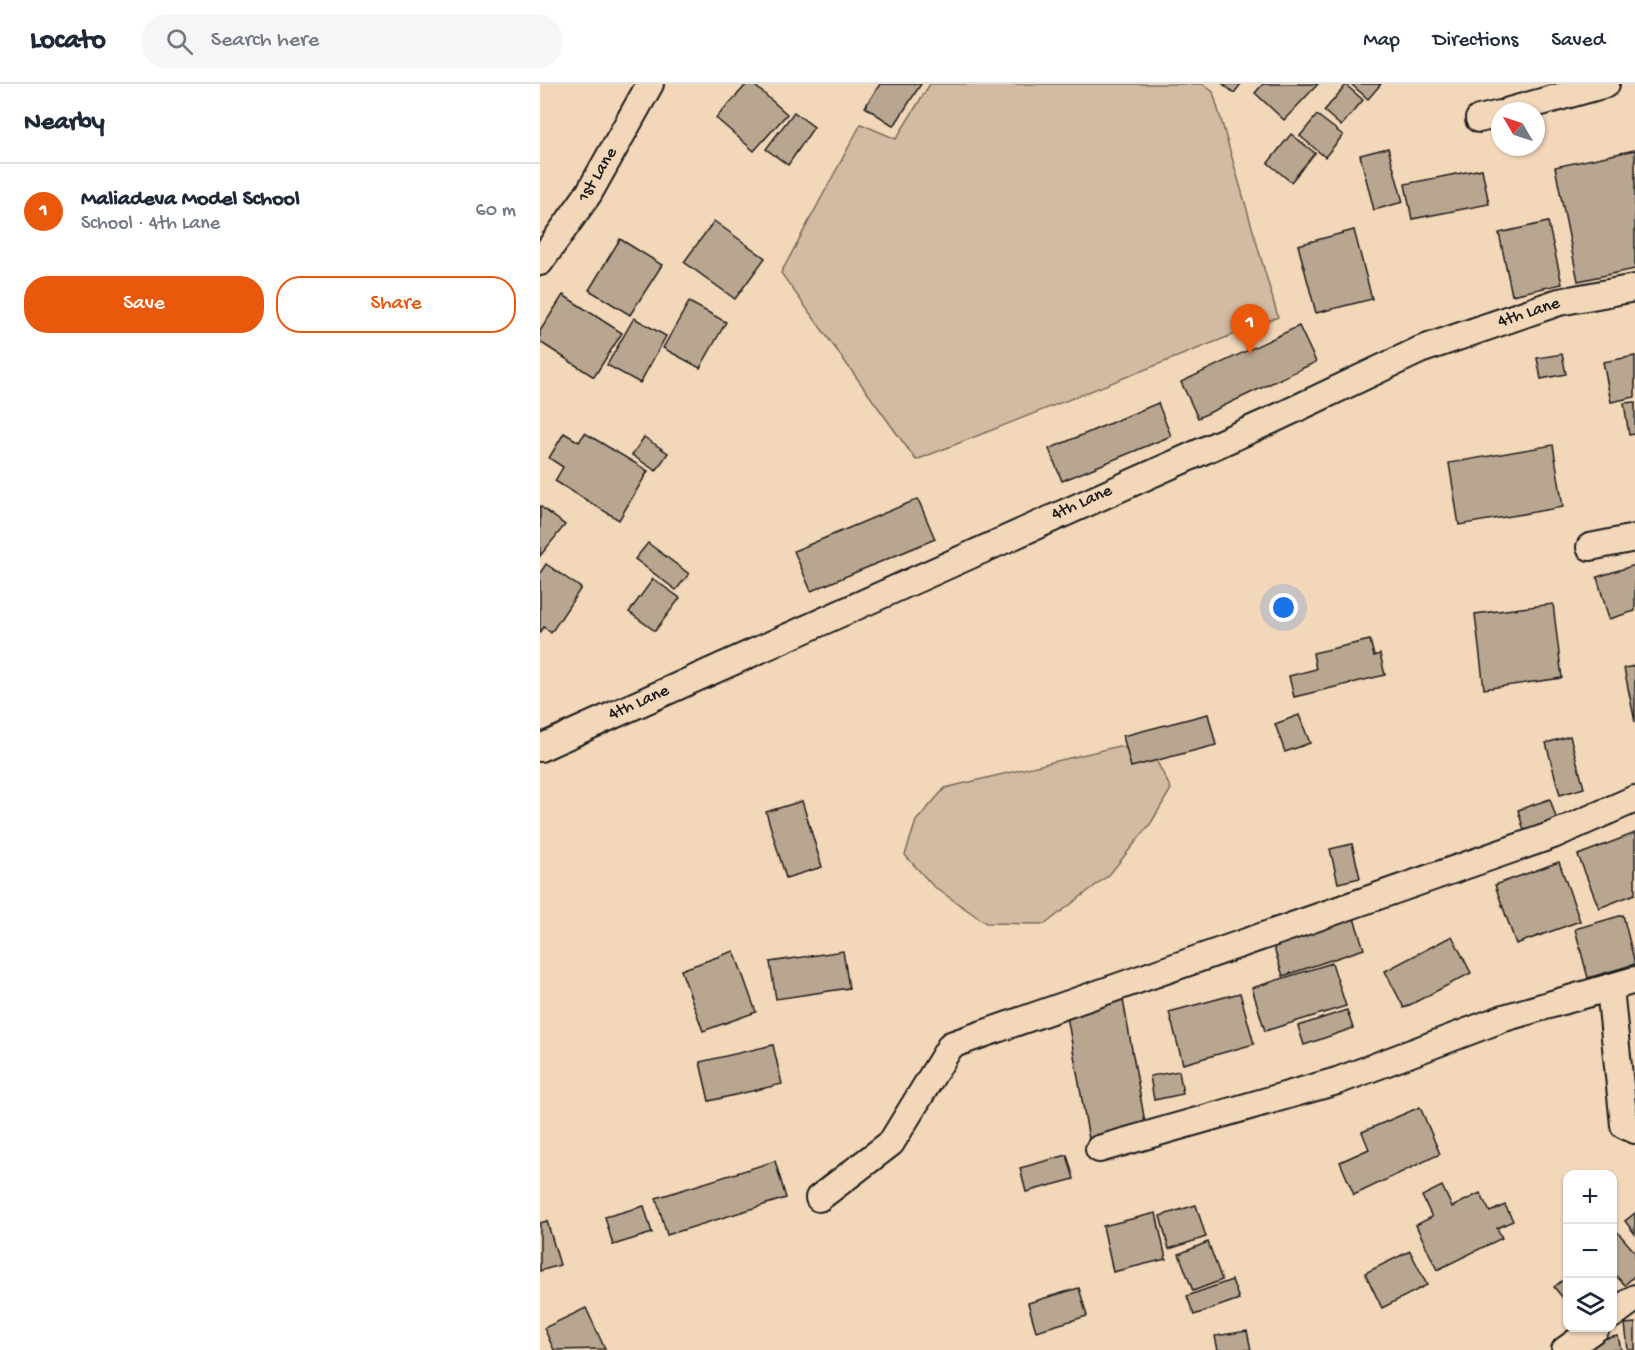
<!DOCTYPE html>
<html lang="en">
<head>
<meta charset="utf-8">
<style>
	:root { --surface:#fff; --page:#f6f6f7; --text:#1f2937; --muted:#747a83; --line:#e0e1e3; --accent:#ea580c }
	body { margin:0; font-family:"Gochi Hand",sans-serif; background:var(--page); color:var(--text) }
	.controls { position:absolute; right:18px; bottom:18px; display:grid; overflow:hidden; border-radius:12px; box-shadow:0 2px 4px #0004 }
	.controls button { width:54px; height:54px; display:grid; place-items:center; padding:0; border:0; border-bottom:2px solid var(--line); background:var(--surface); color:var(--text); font:30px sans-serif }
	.compass { position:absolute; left:951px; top:18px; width:54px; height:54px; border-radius:50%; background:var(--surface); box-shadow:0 2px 4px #0004; rotate:309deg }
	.you { position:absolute; left:744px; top:524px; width:21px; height:21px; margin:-15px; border:4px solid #fff; border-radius:50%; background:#1a73e8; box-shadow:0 0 0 9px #1a73e833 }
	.badge { display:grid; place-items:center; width:39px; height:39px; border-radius:50%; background:var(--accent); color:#fff; font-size:20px; font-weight:700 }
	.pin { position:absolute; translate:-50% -50px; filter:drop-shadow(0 2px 3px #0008) }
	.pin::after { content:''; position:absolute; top:32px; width:21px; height:18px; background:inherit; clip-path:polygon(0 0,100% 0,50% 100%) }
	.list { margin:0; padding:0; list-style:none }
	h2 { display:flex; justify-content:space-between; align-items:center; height:78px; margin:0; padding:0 24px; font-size:26px }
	h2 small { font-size:20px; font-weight:400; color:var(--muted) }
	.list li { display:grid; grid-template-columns:39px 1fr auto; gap:18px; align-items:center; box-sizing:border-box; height:96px; padding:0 24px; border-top:2px solid var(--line) }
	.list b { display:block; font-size:22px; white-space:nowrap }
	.list p { margin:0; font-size:20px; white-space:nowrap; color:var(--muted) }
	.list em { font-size:20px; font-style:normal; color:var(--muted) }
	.actions { display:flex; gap:12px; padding:18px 24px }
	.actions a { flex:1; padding:14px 0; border:2px solid var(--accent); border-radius:24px; text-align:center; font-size:21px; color:var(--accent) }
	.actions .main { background:var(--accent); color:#fff }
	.icon { flex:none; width:33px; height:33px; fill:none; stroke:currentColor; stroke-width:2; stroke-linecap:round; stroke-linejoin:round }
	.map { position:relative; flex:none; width:1095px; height:1266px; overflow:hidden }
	header { display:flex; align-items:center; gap:36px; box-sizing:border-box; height:84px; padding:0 30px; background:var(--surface); border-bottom:2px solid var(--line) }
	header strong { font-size:28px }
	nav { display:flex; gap:33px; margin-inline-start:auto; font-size:21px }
	.search { width:420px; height:54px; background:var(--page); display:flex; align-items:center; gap:15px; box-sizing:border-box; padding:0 21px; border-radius:24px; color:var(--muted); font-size:22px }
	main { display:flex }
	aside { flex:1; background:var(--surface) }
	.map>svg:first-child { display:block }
	.green { fill:#d2bba2; stroke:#776c5f; stroke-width:1.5 }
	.building { fill:#b9a690; stroke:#1c1c1c; stroke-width:1.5 }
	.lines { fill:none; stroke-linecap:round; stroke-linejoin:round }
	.minor-casing { stroke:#1c1c1c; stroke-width:30 }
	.minor { stroke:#f2d7b9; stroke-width:26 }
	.labels { text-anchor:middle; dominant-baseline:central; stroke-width:6; stroke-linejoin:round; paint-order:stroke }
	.street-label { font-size:18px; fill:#1c1c1c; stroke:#f2d7b9 }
</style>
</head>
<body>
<header>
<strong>Locato</strong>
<div class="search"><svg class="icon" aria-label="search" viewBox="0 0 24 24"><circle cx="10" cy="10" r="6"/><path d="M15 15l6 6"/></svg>Search here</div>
<nav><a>Map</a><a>Directions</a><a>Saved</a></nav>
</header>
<main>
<aside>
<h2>Nearby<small></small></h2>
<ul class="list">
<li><span class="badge">1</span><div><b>Maliadeva Model School</b><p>School · 4th Lane</p></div><em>60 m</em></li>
</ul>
<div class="actions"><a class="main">Save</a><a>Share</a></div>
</aside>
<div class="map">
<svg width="1095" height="1266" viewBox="0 0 1095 1266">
	<rect width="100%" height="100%" fill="#f2d7b9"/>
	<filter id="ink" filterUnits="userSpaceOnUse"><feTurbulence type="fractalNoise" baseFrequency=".0167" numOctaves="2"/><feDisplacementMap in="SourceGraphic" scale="12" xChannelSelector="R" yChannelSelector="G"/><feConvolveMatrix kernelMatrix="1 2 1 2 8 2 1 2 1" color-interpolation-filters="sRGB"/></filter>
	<g filter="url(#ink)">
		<g class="green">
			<polygon points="390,0 663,0 673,8 738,233 376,376 241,189 321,40 356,55"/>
			<polygon points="579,662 614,672 631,705 611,739 569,791 505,840 446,839 393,802 365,771 376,737 405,704"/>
		</g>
		<g class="building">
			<polygon points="207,0 213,0 247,30 214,67 176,34"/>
			<polygon points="340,0 381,0 354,42 325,23"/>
			<polygon points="683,0 701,0 694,9"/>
			<polygon points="723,0 778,0 744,36 715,9"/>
			<polygon points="811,0 841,0 828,15"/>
			<polygon points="806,1 823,16 801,42 784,27"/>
			<polygon points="254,28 274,43 248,81 226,65"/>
			<polygon points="777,31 803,51 785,73 760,52"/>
			<polygon points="751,50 775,69 751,98 728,79"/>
			<polygon points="848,64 863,118 834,126 820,71"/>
			<polygon points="1095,66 1095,185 1038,197 1015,83"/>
			<polygon points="942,85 949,120 872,135 865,100"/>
			<polygon points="174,137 225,174 195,215 144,178"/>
			<polygon points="1008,138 1022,200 972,211 959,149"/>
			<polygon points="814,146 832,215 776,229 758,161"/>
			<polygon points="80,155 122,181 90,231 49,206"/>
			<polygon points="23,211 82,249 54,293 0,258 0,247"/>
			<polygon points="149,218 186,238 160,284 123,264"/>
			<polygon points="94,234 126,252 100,299 67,281"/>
			<polygon points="759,242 776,278 658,334 641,298"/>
			<polygon points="1022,270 1026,290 1001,295 997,274"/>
			<polygon points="1095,272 1095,313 1071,318 1063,278"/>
			<polygon points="1095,318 1095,350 1089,351 1084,319"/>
			<polygon points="618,319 631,352 522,397 509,365"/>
			<polygon points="24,349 39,358 45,349 108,387 79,436 15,397 23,383 9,374"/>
			<polygon points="104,353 128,369 116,387 92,371"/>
			<polygon points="1013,361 1023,423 919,441 909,379"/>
			<polygon points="378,415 395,455 271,507 254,467"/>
			<polygon points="0,422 25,441 0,472"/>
			<polygon points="108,459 149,490 136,506 95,475"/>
			<polygon points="6,480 41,504 11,549 4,543 0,549 0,489"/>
			<polygon points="1095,481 1095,527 1069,535 1057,493"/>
			<polygon points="113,495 140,514 115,547 89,528"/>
			<polygon points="1013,520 1022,594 944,605 935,530"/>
			<polygon points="830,556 834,572 840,570 845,591 754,613 749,592 776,585 773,569"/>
			<polygon points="1095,582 1095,638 1084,584"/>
			<polygon points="668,630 676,661 591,683 583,652"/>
			<polygon points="759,631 770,659 745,668 735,640"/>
			<polygon points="1030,652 1044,704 1020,711 1006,659"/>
			<polygon points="1010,715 1018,740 985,750 978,726"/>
			<polygon points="262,717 282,783 246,794 226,728"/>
			<polygon points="1095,749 1095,810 1059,824 1038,771"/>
			<polygon points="812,760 820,794 798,799 790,765"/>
			<polygon points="1019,778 1040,837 976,860 955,801"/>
			<polygon points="813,831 824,865 743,892 732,858"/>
			<polygon points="1083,831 1095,880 1048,894 1035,845"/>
			<polygon points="912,852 931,889 864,924 845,887"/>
			<polygon points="194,867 216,928 163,947 141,886"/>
			<polygon points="303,867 309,904 236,915 230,878"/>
			<polygon points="792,879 806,922 725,947 712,904"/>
			<polygon points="700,909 714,960 643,980 629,928"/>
			<polygon points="582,910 606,1044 549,1055 525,921"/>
			<polygon points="807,926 813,944 764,961 758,942"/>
			<polygon points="233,961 242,1000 169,1017 160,978"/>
			<polygon points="639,987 643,1010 614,1016 610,992"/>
			<polygon points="880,1023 900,1070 814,1111 800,1078 829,1065 822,1048"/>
			<polygon points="527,1071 534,1095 486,1108 480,1084"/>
			<polygon points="235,1077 246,1114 127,1151 116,1114"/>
			<polygon points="902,1102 912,1123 940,1109 950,1128 965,1121 973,1137 957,1144 962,1154 897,1186 876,1141 892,1133 882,1112"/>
			<polygon points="656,1121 666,1153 629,1165 620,1132"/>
			<polygon points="104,1122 112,1149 73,1161 65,1133"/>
			<polygon points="616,1129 626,1175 573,1188 563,1142"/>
			<polygon points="1095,1129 1095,1150 1085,1137"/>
			<polygon points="7,1137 20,1181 0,1187 0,1139"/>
			<polygon points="1074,1144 1095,1168 1095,1191 1085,1201 1072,1188"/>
			<polygon points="668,1158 682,1196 653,1207 639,1170"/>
			<polygon points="870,1167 887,1201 842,1224 825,1189"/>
			<polygon points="1028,1192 1028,1220 1014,1203"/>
			<polygon points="692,1196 699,1215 654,1231 647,1212"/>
			<polygon points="539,1204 547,1232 496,1247 488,1219"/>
			<polygon points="46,1224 65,1265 14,1266 4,1244"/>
			<polygon points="1095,1239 1095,1266 1088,1266 1085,1240"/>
			<polygon points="707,1247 711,1266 678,1266 675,1252"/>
			<polygon points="1078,1252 1081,1266 1049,1266 1047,1258"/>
		</g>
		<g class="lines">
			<g class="minor-casing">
				<g id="minor">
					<polyline points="969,27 1066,0"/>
					<polyline points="939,35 960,30"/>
					<polyline points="0,178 49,109 110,0"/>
					<polyline points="1050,463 1095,454"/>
					<polyline points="0,664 732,336 880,266 1019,218 1095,204"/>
					<polyline points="1070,904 1084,1041 1095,1046"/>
					<polyline points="559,1065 797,997 964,934 1095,896"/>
					<polyline points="279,1114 351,1059 411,961 1013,751 1095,715"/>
					<polyline points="1072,1231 1095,1214"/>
					<polyline points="1025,1266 1056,1244"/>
				</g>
			</g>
			<use href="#minor" class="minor"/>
		</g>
	</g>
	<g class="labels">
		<g class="street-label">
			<text transform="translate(58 91) rotate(-59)">1st Lane</text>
			<text transform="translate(989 229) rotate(-18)">4th Lane</text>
			<text transform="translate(542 419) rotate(-24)">4th Lane</text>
			<text transform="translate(99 619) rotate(-24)">4th Lane</text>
		</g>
	</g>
</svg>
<div class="controls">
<button>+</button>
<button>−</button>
<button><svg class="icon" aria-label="layers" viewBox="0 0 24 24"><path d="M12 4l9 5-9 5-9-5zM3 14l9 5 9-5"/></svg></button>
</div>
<svg class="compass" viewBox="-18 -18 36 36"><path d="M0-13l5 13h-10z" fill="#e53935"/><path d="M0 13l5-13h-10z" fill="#747a83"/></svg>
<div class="you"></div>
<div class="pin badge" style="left:710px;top:270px">1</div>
</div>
</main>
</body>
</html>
